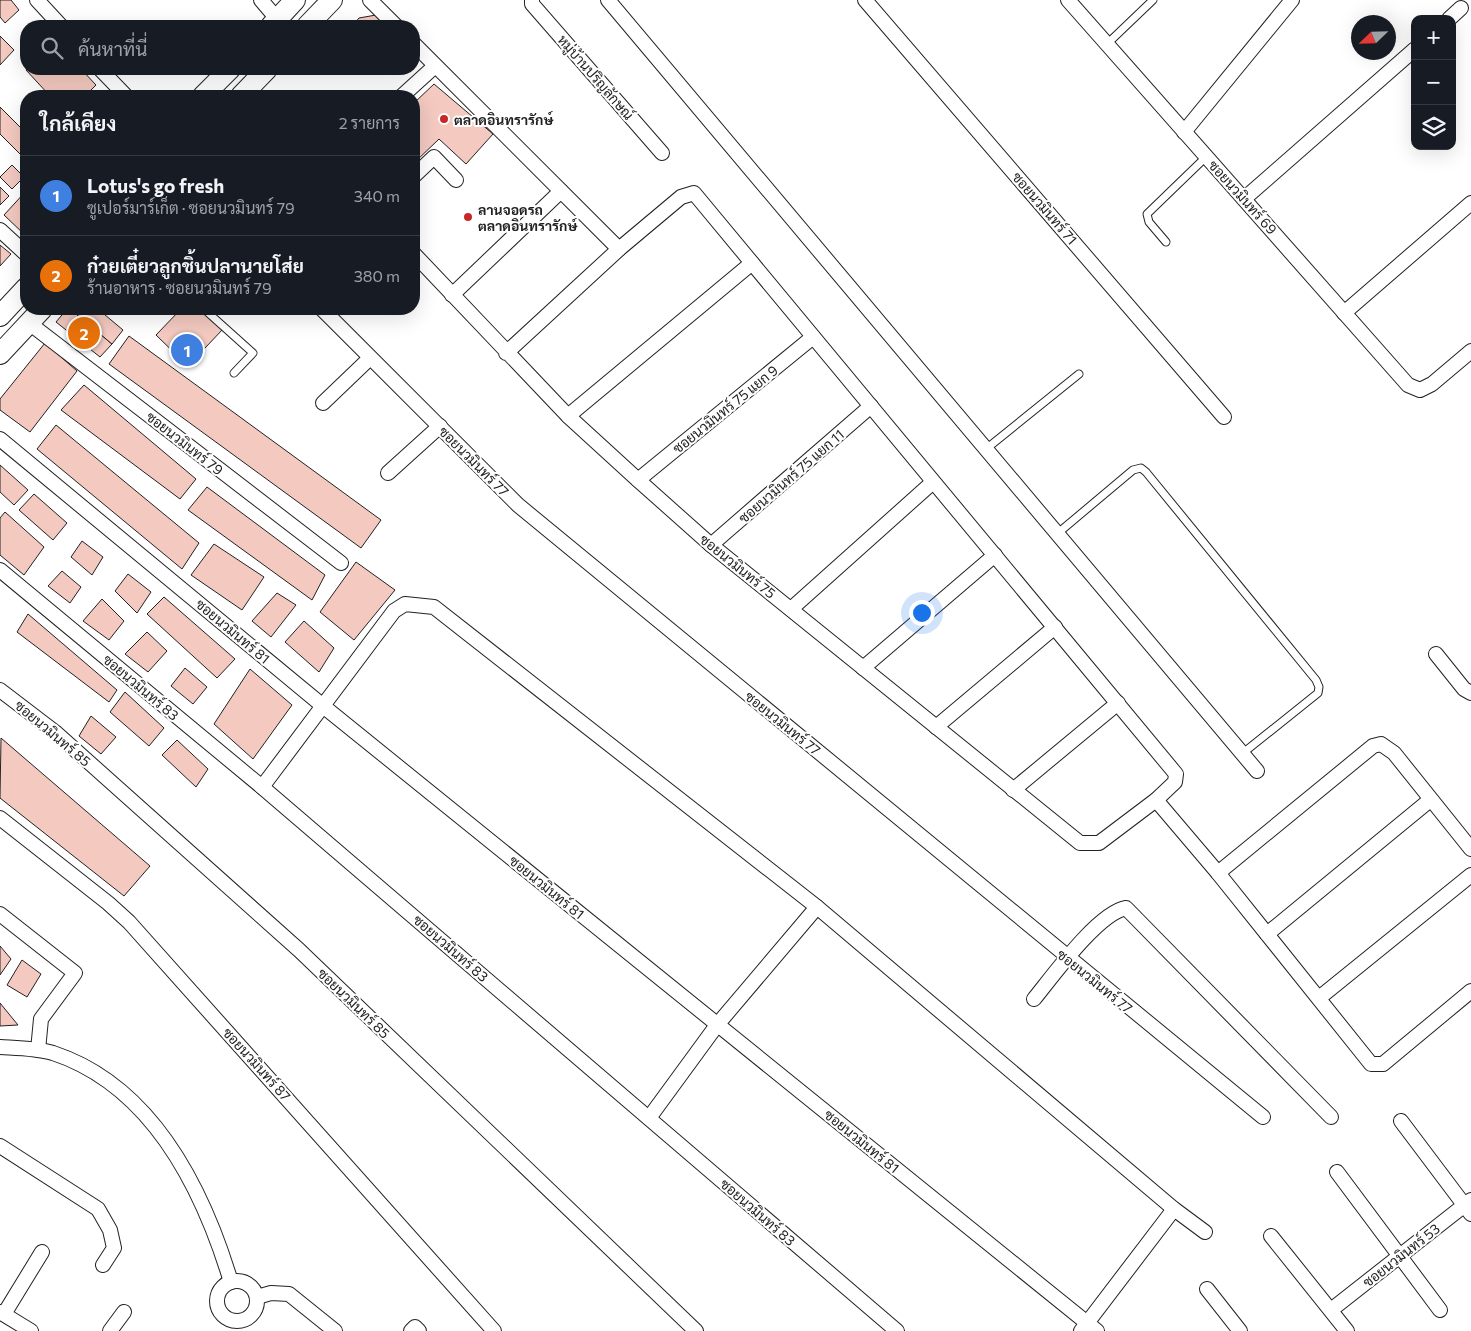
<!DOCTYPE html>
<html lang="th">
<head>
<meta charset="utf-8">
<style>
	:root { --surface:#171b24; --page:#20242c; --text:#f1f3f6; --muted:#9ea1a6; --line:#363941; --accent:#c62828 }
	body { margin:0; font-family:Commissioner,Sarabun,sans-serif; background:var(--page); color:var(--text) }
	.controls { position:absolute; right:15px; top:15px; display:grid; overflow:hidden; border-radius:10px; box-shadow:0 5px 20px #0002 }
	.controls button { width:45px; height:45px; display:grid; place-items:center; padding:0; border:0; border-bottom:1px solid var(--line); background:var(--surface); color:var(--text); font:25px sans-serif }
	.compass { position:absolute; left:1351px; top:15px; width:45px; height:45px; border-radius:50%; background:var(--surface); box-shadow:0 5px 20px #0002; rotate:247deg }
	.you { position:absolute; left:921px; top:612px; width:18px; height:18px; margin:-12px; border:4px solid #fff; border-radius:50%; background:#1a73e8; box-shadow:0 0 0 8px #1a73e833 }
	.badge { display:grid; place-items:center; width:32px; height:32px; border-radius:50%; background:var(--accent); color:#fff; font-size:16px; font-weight:700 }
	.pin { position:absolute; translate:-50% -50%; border:2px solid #fff; box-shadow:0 1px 5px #0006 }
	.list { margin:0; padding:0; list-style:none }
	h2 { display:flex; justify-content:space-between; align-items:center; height:65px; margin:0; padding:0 20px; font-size:21px }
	h2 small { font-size:16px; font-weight:400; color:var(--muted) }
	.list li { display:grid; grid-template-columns:32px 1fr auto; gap:15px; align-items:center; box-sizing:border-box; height:80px; padding:0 20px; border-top:1px solid var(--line) }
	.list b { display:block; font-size:19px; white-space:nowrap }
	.list p { margin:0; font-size:16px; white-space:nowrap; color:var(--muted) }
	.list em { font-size:16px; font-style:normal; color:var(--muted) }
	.icon { flex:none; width:28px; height:28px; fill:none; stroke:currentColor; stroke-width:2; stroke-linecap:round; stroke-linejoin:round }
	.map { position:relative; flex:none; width:1471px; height:1331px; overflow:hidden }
	.search { position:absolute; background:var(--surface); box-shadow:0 5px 20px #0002; left:20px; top:20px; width:400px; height:55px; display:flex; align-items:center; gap:12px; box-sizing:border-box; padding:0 18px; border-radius:20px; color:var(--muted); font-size:19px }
	.panel { position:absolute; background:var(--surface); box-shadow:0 5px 20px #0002; left:20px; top:90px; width:400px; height:225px; border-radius:20px }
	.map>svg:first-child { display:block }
	.building { fill:#f3c9c0; stroke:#222 }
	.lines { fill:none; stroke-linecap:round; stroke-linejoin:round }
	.service-casing { stroke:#222; stroke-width:9 }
	.minor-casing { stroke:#222; stroke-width:16 }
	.secondary-casing { stroke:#222; stroke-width:22 }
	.service { stroke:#fff; stroke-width:7 }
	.minor { stroke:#fff; stroke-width:14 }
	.secondary { stroke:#fff; stroke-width:20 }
	.poi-dot { fill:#c62828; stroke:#fff; stroke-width:2 }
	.labels { text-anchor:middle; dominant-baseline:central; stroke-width:4; stroke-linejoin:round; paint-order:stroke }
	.street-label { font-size:14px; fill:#222; stroke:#fff }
	.poi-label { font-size:14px; font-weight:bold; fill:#222; stroke:#fff; text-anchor:start }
</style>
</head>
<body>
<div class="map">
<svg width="1471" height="1331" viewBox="0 0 1471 1331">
	<rect width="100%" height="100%" fill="#fff"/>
	<g class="building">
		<polygon points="0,0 11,0 19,10 5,23 0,17"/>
		<polygon points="376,15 387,26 353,25 359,18"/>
		<polygon points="0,36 14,50 0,65"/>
		<polygon points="28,69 81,69 96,85 85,96 50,96 26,70"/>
		<polygon points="434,84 493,134 466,164 439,139 414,163 414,103"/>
		<polygon points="0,107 26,133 26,160 0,134"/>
		<polygon points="12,165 24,177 12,189 0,177"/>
		<polygon points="0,187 9,196 0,205"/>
		<polygon points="26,191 26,236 4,215"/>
		<polygon points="0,245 11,254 0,266"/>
		<polygon points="67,309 70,309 112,344 100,357 56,322"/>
		<polygon points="70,309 98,309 123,330 112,344"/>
		<polygon points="181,309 201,309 223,329 188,366 156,335"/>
		<polygon points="129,336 381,520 361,548 109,364"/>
		<polygon points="45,343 77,371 30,432 0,410 0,399"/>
		<polygon points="84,385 196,479 180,499 61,410"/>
		<polygon points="56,425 199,543 182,569 37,449"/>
		<polygon points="0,465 28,490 14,505 0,492"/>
		<polygon points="207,487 325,575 312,600 188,510"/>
		<polygon points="34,494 67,523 53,540 19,510"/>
		<polygon points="5,512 44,547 24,575 0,555 0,518"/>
		<polygon points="82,541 103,557 92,575 71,557"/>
		<polygon points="214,544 264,577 242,610 191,575"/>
		<polygon points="356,562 395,590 354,640 320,612"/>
		<polygon points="62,571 81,587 70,603 48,586"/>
		<polygon points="128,574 151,592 137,613 115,591"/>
		<polygon points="277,593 296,605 271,637 252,621"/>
		<polygon points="164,597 235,659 217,678 147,614"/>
		<polygon points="102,599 124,621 109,640 83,621"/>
		<polygon points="28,614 117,690 109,702 17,632"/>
		<polygon points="304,621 334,648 319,672 285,642"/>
		<polygon points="147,632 167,651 148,672 125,654"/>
		<polygon points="185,668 207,687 193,704 171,686"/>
		<polygon points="250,669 292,705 253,759 214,724"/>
		<polygon points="125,692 164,728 149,746 110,712"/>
		<polygon points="91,716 116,737 101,754 79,736"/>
		<polygon points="1,738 150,866 124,896 0,798"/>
		<polygon points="177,740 208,769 196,787 162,755"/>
		<polygon points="0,946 11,959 0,975"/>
		<polygon points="22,960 41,974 27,997 7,985"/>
		<polygon points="0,1003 18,1025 0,1026"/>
	</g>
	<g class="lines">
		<g class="service-casing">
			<g id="service">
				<polyline points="1107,44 1153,0"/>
				<polyline points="1166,242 1149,222 1147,214 1207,156"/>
				<polyline points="123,309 126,309"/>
				<polyline points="204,309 253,353 234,373"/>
				<polyline points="986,449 1079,374"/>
				<polyline points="1058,533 1133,470 1141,468 1146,472 1316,680 1319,687 1318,693 1243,753"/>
			</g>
		</g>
		<g class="minor-casing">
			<g id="minor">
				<polyline points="37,0 61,26"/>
				<polyline points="261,0 278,20"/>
				<polyline points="370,0 396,26"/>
				<polyline points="532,0 532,4 662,153"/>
				<polyline points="608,0 1257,771"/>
				<polyline points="865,0 1224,417"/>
				<polyline points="1068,0 1408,385 1420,390 1432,384 1471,351"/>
				<polyline points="1449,19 1461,8"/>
				<polyline points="414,44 619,249"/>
				<polyline points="100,69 126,96"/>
				<polyline points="402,96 435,66"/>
				<polyline points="1184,132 1292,0"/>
				<polyline points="414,176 434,157 456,180"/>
				<polyline points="1245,198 1415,49"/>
				<polyline points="0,230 26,254"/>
				<polyline points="414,254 568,416 638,480 711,545 1080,843 1099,843 1156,800 1175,782 1176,774 694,193 681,197 619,249 506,353"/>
				<polyline points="452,295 561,191"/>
				<polyline points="322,309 518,505 1263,1117"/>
				<polyline points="1344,313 1471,203"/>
				<polyline points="29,323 341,563"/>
				<polyline points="323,403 370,358"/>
				<polyline points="568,416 752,263"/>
				<polyline points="0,439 323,706 1097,1331"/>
				<polyline points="388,473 440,426"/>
				<polyline points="638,480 813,337"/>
				<polyline points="711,545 871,406"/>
				<polyline points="0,570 262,787 897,1331"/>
				<polyline points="791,609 933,482"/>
				<polyline points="1436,654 1464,689 1471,693"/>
				<polyline points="863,668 995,555"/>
				<polyline points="0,690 55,732 299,950 696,1331"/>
				<polyline points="936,727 1055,627"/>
				<polyline points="262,787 394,611 405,604 434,607 817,907 1174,1209 1205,1232"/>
				<polyline points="1013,790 1118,703"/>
				<polyline points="1156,800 1218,873 1371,1064 1383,1064 1471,991"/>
				<polyline points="0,818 108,903 129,922 494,1331"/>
				<polyline points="1218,873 1373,746 1381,744 1394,753 1471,849"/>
				<polyline points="0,914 75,973 41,1019 38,1050"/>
				<polyline points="1267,934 1430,800"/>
				<polyline points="1319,998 1471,875"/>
				<path d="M1034,999C1052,977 1098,913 1126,908L1331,1117"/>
				<path d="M0,1047C17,1048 36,1048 53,1053C153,1086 203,1189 231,1282"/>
				<polyline points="649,1118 717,1025 817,907"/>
				<polyline points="1401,1121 1471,1214"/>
				<polyline points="0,1146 98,1209 110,1230 114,1248 103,1265"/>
				<polyline points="1337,1172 1440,1310"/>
				<polyline points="1271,1236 1347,1331"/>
				<circle cx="237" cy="1301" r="20"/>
				<polyline points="1207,1289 1240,1331"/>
				<polyline points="257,1297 271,1293 289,1294 335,1331"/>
				<polyline points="1331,1310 1471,1200"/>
				<polyline points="0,1312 31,1331"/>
				<polyline points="4,1314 42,1252"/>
				<polyline points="110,1331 124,1312"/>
				<polyline points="411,1331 415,1327 419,1331"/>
				<polyline points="1081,1331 1174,1209"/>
			</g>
		</g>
		<g class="secondary-casing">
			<g id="secondary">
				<polyline points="271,26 295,0"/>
				<polyline points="307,26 332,0"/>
				<polyline points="203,96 230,69"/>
				<polyline points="241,96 267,69"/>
				<polyline points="0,316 26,288"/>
				<polyline points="0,354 42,309"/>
			</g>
		</g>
		<use href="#service" class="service"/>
		<use href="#minor" class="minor"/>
		<use href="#secondary" class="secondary"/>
	</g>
	<g class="poi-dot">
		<circle cx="444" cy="119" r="5"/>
		<circle cx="468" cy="217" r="5"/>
	</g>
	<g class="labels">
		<g class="street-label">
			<text transform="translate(596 77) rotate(49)">หมู่บ้านปริญลักษณ์</text>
			<text transform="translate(1243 197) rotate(48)">ซอยนวมินทร์ 69</text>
			<text transform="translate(1045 208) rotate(49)">ซอยนวมินทร์ 71</text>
			<text transform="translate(725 409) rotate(-39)">ซอยนวมินทร์ 75 แยก 9</text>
			<text transform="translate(185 443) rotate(38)">ซอยนวมินทร์ 79</text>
			<text transform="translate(474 461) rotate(45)">ซอยนวมินทร์ 77</text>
			<text transform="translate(791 476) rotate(-41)">ซอยนวมินทร์ 75 แยก 11</text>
			<text transform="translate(738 566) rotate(39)">ซอยนวมินทร์ 75</text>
			<text transform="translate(233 631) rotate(40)">ซอยนวมินทร์ 81</text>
			<text transform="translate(141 687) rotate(40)">ซอยนวมินทร์ 83</text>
			<text transform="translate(783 723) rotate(39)">ซอยนวมินทร์ 77</text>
			<text transform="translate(53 733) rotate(40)">ซอยนวมินทร์ 85</text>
			<text transform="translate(547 887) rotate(39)">ซอยนวมินทร์ 81</text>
			<text transform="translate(451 948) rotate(41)">ซอยนวมินทร์ 83</text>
			<text transform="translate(1095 981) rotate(39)">ซอยนวมินทร์ 77</text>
			<text transform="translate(354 1003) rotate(44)">ซอยนวมินทร์ 85</text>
			<text transform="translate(257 1064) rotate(48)">ซอยนวมินทร์ 87</text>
			<text transform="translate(862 1141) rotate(39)">ซอยนวมินทร์ 81</text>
			<text transform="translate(758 1212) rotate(41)">ซอยนวมินทร์ 83</text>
			<text transform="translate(1401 1255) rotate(-38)">ซอยนวมินทร์ 53</text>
		</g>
		<g class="poi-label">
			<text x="454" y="119">ตลาดอินทรารักษ์</text>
			<text x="478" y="209">ลานจอดรถ<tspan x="478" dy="16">ตลาดอินทรารักษ์</tspan></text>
		</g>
	</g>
</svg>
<div class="controls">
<button>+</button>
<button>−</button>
<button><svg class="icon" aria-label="layers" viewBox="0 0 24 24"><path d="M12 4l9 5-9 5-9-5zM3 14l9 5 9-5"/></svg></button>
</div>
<svg class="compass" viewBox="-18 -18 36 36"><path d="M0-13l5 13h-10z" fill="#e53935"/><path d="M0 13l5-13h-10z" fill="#9ea1a6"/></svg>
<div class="you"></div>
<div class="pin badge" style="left:187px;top:350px;background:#3f7fe0">1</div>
<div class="pin badge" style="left:84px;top:333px;background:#e8710a">2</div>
<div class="search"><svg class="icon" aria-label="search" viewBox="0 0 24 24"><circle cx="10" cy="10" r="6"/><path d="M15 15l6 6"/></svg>ค้นหาที่นี่</div>
<section class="panel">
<h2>ใกล้เคียง<small>2 รายการ</small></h2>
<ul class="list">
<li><span class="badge" style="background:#3f7fe0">1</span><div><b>Lotus's go fresh</b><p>ซูเปอร์มาร์เก็ต · ซอยนวมินทร์ 79</p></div><em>340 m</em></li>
<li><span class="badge" style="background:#e8710a">2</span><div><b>ก๋วยเตี๋ยวลูกชิ้นปลานายโส่ย</b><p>ร้านอาหาร · ซอยนวมินทร์ 79</p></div><em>380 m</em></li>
</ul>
</section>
</div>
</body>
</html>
